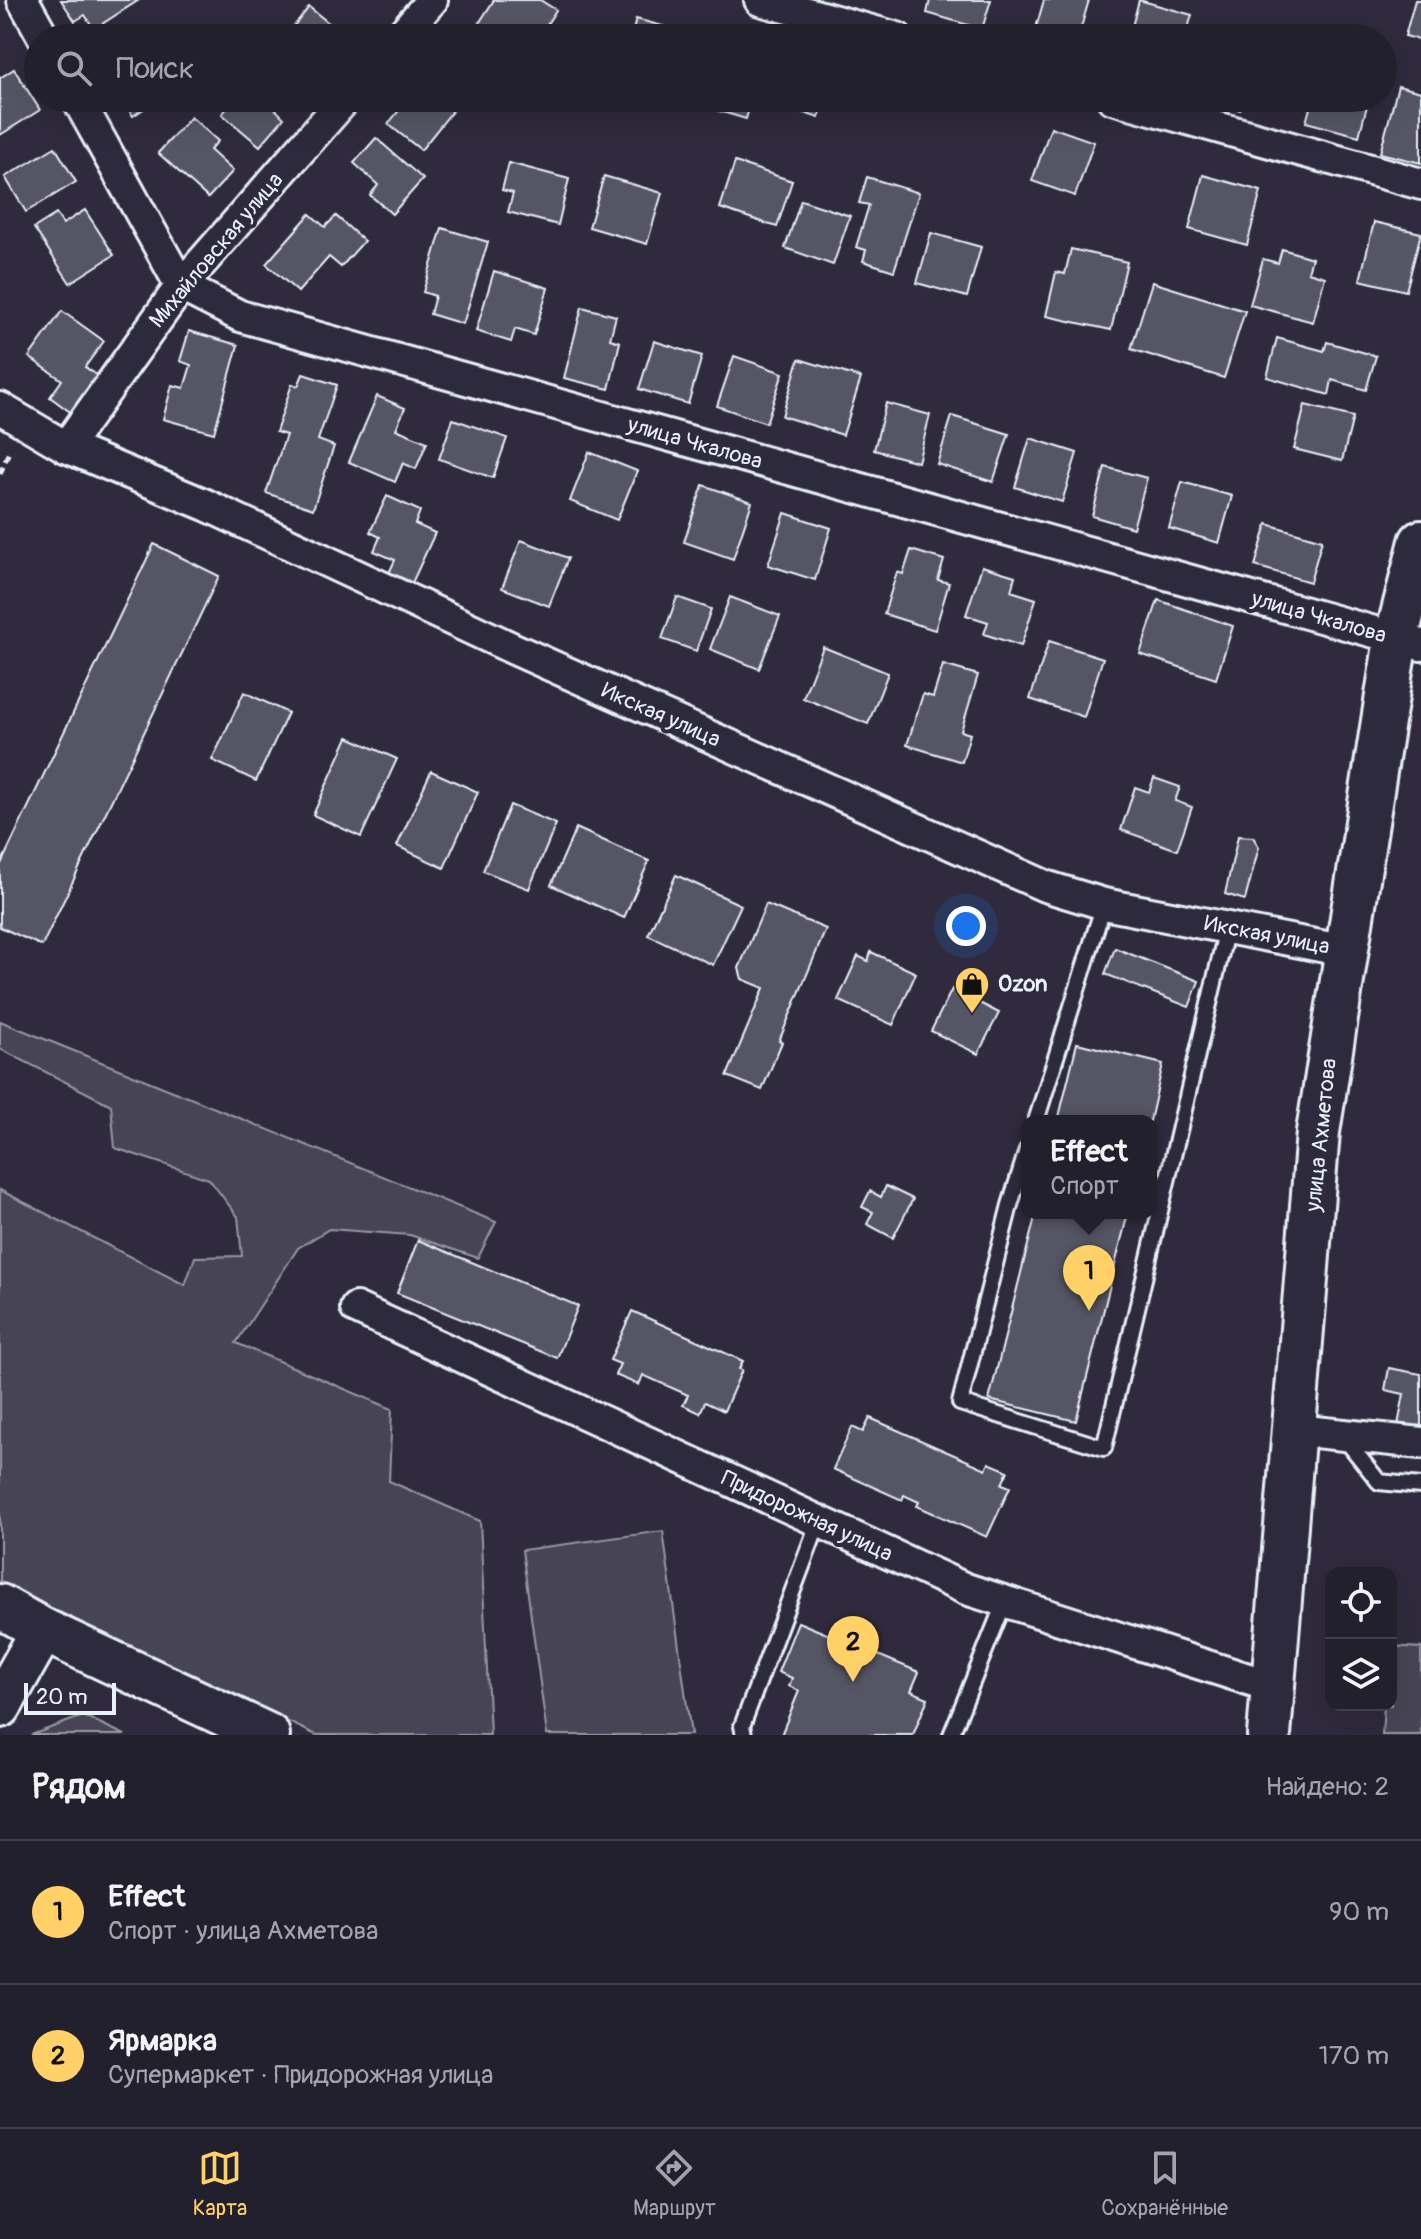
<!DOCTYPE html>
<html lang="ru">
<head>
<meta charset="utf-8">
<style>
	:root { --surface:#23202e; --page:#2b2836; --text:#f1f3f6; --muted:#a3a3aa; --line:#403e4a; --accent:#ffd166 }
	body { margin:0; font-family:Pangolin,sans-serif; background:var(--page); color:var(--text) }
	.controls { position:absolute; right:24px; bottom:24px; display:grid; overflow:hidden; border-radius:16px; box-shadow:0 8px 32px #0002 }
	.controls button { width:72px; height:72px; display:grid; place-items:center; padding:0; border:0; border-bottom:2px solid var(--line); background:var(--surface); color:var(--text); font:40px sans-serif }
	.scale { position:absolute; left:24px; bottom:20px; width:92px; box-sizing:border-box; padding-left:8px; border:4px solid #e8f1f8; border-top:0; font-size:22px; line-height:28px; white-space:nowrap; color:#e8f1f8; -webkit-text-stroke:6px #2f2a3d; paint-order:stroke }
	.you { position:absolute; left:966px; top:926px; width:28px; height:28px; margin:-20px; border:6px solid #fff; border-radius:50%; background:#1a73e8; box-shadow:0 0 0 12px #1a73e833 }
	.badge { display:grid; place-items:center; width:52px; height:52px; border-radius:50%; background:var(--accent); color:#111; font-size:26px; font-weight:700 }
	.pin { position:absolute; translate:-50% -66px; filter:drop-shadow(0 2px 4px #0008) }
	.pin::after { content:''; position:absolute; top:42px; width:28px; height:24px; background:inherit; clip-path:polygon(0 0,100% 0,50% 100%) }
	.popup { position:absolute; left:1021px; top:1115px; width:136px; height:104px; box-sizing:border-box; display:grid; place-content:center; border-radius:16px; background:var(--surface); filter:drop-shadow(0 2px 6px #0005); font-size:26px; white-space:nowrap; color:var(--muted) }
	.popup b { font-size:30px; color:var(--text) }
	.popup::after { content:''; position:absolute; left:50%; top:100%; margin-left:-16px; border:16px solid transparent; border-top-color:var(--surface) }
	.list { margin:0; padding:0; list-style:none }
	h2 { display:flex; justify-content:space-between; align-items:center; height:104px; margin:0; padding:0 32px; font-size:34px }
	h2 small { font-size:26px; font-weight:400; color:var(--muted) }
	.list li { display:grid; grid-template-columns:52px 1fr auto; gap:24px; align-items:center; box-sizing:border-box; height:144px; padding:0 32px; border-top:2px solid var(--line) }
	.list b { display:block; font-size:30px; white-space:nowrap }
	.list p { margin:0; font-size:26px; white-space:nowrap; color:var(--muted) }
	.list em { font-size:26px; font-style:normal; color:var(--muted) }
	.icon { flex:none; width:44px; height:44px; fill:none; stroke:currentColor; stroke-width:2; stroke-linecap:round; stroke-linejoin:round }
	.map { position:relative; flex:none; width:1421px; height:1735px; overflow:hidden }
	.search { position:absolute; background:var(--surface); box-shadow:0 8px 32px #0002; left:24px; right:24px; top:24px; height:88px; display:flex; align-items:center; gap:20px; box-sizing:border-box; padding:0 28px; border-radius:44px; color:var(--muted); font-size:30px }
	.sheet { height:392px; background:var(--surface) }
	nav { display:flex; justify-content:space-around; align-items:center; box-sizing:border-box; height:112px; border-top:2px solid var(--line); background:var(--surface); font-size:22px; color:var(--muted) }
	nav a { display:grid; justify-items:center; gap:4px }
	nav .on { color:var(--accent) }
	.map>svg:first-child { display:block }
	.green { fill:#464455; stroke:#979aa6; stroke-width:2 }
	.building { fill:#575565; stroke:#e8f1f8; stroke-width:2 }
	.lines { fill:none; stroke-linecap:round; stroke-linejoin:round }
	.lane-casing { stroke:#e8f1f8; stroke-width:20 }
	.street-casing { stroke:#e8f1f8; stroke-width:36 }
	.secondary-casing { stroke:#e8f1f8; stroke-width:48 }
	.path { stroke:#e8f1f8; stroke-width:5; stroke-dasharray:8 6; stroke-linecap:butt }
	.lane { stroke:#2f2a3d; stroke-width:14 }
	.street { stroke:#2f2a3d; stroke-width:30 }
	.secondary { stroke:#2f2a3d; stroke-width:42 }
	.labels { text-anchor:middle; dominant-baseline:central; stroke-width:8; stroke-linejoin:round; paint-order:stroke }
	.street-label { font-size:22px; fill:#e8f1f8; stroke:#2f2a3d }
	.poi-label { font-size:22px; font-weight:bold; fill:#e8f1f8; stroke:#2f2a3d; text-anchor:start }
</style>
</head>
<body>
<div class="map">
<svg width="1421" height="1735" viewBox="0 0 1421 1735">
	<rect width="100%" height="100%" fill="#2f2a3d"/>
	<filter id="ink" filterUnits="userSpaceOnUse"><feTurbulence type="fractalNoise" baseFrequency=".0125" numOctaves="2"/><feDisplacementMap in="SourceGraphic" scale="16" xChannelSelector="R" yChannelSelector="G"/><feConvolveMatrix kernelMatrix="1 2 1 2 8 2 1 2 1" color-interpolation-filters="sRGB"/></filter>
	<g filter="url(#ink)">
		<g class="green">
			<polygon points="0,1021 496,1222 478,1258 410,1235 329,1229 298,1248 236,1343 392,1409 389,1481 480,1521 490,1735 316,1735 92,1629 0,1581 0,1190 185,1285 195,1257 242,1256 238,1217 209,1179 115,1148 111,1105 0,1049"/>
			<polygon points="663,1531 691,1735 547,1735 522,1550"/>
			<polygon points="1391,1646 1421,1648 1421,1735 1382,1735 1384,1705 1391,1705"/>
			<polygon points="84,1716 125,1735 31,1735 83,1716"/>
		</g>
		<g class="building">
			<polygon points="61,0 139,0 94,29 85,15 75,21"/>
			<polygon points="494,0 540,0 556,10 538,38 486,38 474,31"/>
			<polygon points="930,0 991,0 982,29 927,13"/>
			<polygon points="1044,0 1089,0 1078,38 1033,38"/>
			<polygon points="1139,0 1192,15 1185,38 1129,38"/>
			<polygon points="1415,0 1421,0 1421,40 1405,36"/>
			<polygon points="309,7 341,33 337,38 284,38"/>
			<polygon points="636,19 685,32 683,38 631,38"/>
			<polygon points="14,69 40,110 0,135 0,78"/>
			<polygon points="1398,86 1421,92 1421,163 1380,153"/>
			<polygon points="121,98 159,98 133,116"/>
			<polygon points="235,98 284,100 276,110 284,118 260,146 222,114"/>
			<polygon points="409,98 440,98 454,109 421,150 388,124"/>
			<polygon points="690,98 752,98 746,119 689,102"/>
			<polygon points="765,98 825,98 819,118 764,100"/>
			<polygon points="1206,98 1244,98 1240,110"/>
			<polygon points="1313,98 1369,98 1359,136 1306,122"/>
			<polygon points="191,117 218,141 210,150 233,171 208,198 158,153"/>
			<polygon points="1051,127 1094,142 1075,196 1032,181"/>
			<polygon points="376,138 423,179 392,214 370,195 378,185 354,163"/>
			<polygon points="55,147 76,182 26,212 5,177"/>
			<polygon points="735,162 792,181 777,227 720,208"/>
			<polygon points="509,163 569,179 558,225 508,212 513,193 502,190"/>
			<polygon points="1203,175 1261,191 1247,245 1189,229"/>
			<polygon points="604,176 662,193 647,244 589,227"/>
			<polygon points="867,177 919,193 894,271 863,261 866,250 856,247 869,205 859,203"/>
			<polygon points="801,200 850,216 833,265 785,248"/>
			<polygon points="85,210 114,255 70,283 34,228 56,214 63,224"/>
			<polygon points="310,214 325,227 336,216 364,241 341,267 329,257 298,292 266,264"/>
			<polygon points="1374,222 1421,233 1406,291 1360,280"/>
			<polygon points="442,228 488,242 463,324 430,314 435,296 423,292"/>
			<polygon points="931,233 981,247 967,297 917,283"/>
			<polygon points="1071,249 1127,262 1111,330 1046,316 1056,272 1065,274"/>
			<polygon points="1282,249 1312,258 1308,272 1325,277 1313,322 1250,305 1263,259 1278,263"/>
			<polygon points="494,271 548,288 534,335 515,329 511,342 476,331"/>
			<polygon points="1152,282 1245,311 1224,378 1131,349"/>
			<polygon points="582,307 616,316 610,339 620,342 609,389 564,378"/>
			<polygon points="62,311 104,341 85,367 104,380 77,417 50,397 62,380 29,357"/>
			<polygon points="189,331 238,345 214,433 163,419 172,385 184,388 191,365 180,361"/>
			<polygon points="1277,338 1324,351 1327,342 1376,356 1366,390 1332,380 1329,395 1267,377"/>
			<polygon points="654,341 702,356 688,404 639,389"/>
			<polygon points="734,356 783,373 766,423 717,406"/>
			<polygon points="799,359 861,378 843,435 782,416"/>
			<polygon points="303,374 337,385 318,440 334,446 313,509 266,493 286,435 276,432 292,384 298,386"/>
			<polygon points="377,396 405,408 396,429 427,442 416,469 403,463 395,482 349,462"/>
			<polygon points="886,403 930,415 918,462 874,450"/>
			<polygon points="1305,405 1353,417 1342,461 1294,449"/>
			<polygon points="952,416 1009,434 993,482 937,464"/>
			<polygon points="453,419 507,438 493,478 439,459"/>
			<polygon points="1030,438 1077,453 1062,502 1015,487"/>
			<polygon points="589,452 637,471 617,520 570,501"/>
			<polygon points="1105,467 1147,478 1133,528 1092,516"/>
			<polygon points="1182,482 1232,496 1219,543 1169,528"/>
			<polygon points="703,485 752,502 733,559 684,542"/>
			<polygon points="387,496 420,511 415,524 435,533 412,583 389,573 395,560 374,551 380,537 370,532"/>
			<polygon points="785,513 831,528 815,580 768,565"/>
			<polygon points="1267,524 1322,540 1310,582 1255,566"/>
			<polygon points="521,540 568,558 549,606 502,588"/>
			<polygon points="154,544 219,576 42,946 0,927 0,866"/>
			<polygon points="911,550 944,560 938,580 949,583 935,630 884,614 897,572 903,574"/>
			<polygon points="982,566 1015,576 1011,591 1036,599 1021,646 984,634 988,622 966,615"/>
			<polygon points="677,597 711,609 696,651 662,639"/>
			<polygon points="730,597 780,616 759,669 710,649"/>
			<polygon points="1158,600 1233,626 1216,679 1140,654"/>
			<polygon points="1049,641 1103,658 1084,717 1030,699"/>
			<polygon points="823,647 888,673 868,724 803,698"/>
			<polygon points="943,665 978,675 961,731 970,734 962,762 907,745 923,694 933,697"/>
			<polygon points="244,692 288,713 256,781 212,760"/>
			<polygon points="348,737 397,759 361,837 313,815"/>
			<polygon points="431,771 478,792 444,868 397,846"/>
			<polygon points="1154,778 1180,787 1175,801 1192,807 1177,850 1121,830 1135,787 1149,792"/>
			<polygon points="510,805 556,824 529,889 483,871"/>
			<polygon points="576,828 649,861 624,918 551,885"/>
			<polygon points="1238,836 1253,837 1259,847 1245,900 1225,894"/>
			<polygon points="676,875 741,905 713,965 648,935"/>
			<polygon points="766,904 826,929 779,1041 782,1042 762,1090 727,1076 764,988 742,979 739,968"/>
			<polygon points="1115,948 1199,981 1189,1007 1105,974"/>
			<polygon points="871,952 916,973 893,1025 838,1000 858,956 868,961"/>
			<polygon points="952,989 999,1013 978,1054 931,1031"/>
			<polygon points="1077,1043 1163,1064 1150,1121 1058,1121"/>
			<polygon points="886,1186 913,1199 893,1238 867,1224 873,1212 862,1207 870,1191 881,1197"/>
			<polygon points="1036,1213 1128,1213 1076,1421 989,1400"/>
			<polygon points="418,1240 578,1306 557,1358 397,1293"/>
			<polygon points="632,1311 743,1361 739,1369 742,1370 724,1411 705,1402 700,1413 683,1405 688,1395 643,1375 639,1385 615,1375 620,1364 610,1360"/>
			<polygon points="1389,1368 1421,1374 1421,1430 1398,1425 1404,1394 1385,1390"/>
			<polygon points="870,1418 986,1469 989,1463 1008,1471 1002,1484 1010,1487 987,1537 917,1506 919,1502 904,1495 902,1500 833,1469 852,1427 863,1432"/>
			<polygon points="798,1622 919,1672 911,1691 928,1698 913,1735 781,1735 799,1691 789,1686 792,1678 778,1672"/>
		</g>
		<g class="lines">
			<g class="lane-casing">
				<g id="lane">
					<polyline points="1036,1121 1104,904"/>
					<polyline points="1027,1150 1010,1205 960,1403 1104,1448 1227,928"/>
					<polyline points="1345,1439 1379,1482 1421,1486"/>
					<polyline points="744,1735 742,1726 819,1521"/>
					<polyline points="951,1735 1005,1601"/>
				</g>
			</g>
			<g class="street-casing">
				<g id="street">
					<polyline points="23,0 44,38"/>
					<polyline points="760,0 897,38"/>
					<polyline points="399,38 432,0"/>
					<polyline points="77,98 181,286 240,316 1421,645"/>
					<polyline points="1112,98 1421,184"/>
					<polyline points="0,408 66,447 206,505 514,649 1045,886 1104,904 1346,951"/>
					<polyline points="66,447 181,286 346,98"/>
					<polyline points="356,1308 966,1589 1273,1687"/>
					<polyline points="1296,1430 1421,1443"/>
				</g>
			</g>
			<g class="secondary-casing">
				<g id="secondary">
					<polyline points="0,1606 43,1630 268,1735"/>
					<polyline points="0,1706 43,1630"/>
					<polyline points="1269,1735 1318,1132 1396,639 1421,542"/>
				</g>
			</g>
			<polyline class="path" points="0,474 10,449"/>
			<use href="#lane" class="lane"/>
			<use href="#street" class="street"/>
			<use href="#secondary" class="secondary"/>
		</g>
	</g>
	<defs>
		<g id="shop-pin" transform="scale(1.8)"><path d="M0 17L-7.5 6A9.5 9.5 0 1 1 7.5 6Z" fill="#ffd166" stroke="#2f2a3d"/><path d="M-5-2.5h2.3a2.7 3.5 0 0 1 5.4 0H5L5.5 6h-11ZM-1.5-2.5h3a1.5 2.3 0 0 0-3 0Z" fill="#111"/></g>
	</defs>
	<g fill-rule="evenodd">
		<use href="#shop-pin" x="972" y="984"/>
	</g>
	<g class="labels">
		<g class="street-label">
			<text transform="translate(216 250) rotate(-50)">Михайловская улица</text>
			<text transform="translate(695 443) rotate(16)">улица Чкалова</text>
			<text transform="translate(1319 617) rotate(16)">улица Чкалова</text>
			<text transform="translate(661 715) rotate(24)">Икская улица</text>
			<text transform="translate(1267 935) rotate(11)">Икская улица</text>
			<text transform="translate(1321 1135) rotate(-84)">улица Ахметова</text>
			<text transform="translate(807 1516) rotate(25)">Придорожная улица</text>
		</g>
		<g class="poi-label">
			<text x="998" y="984">Ozon</text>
		</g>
	</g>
</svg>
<div class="controls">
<button><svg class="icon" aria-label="locate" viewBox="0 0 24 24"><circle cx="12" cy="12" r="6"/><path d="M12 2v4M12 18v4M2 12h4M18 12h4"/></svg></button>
<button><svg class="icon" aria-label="layers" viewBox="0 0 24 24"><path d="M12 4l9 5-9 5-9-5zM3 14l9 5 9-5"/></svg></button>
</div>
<div class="scale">20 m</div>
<div class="you"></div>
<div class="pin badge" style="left:1089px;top:1311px">1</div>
<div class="popup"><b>Effect</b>Спорт</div>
<div class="pin badge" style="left:853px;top:1682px">2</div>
<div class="search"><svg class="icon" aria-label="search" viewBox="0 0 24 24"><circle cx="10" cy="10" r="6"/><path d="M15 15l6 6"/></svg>Поиск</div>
</div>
<section class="sheet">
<h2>Рядом<small>Найдено: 2</small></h2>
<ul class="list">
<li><span class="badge">1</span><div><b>Effect</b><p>Спорт · улица Ахметова</p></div><em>90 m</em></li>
<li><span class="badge">2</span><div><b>Ярмарка</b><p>Супермаркет · Придорожная улица</p></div><em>170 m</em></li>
</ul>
</section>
<nav>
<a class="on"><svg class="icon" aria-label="map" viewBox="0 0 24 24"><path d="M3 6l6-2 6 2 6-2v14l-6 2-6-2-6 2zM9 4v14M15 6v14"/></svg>Карта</a>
<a><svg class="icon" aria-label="directions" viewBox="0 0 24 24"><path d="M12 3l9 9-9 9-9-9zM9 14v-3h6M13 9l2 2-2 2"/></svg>Маршрут</a>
<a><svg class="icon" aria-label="saved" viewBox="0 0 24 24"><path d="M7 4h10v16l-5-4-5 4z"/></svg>Сохранённые</a>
</nav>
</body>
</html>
